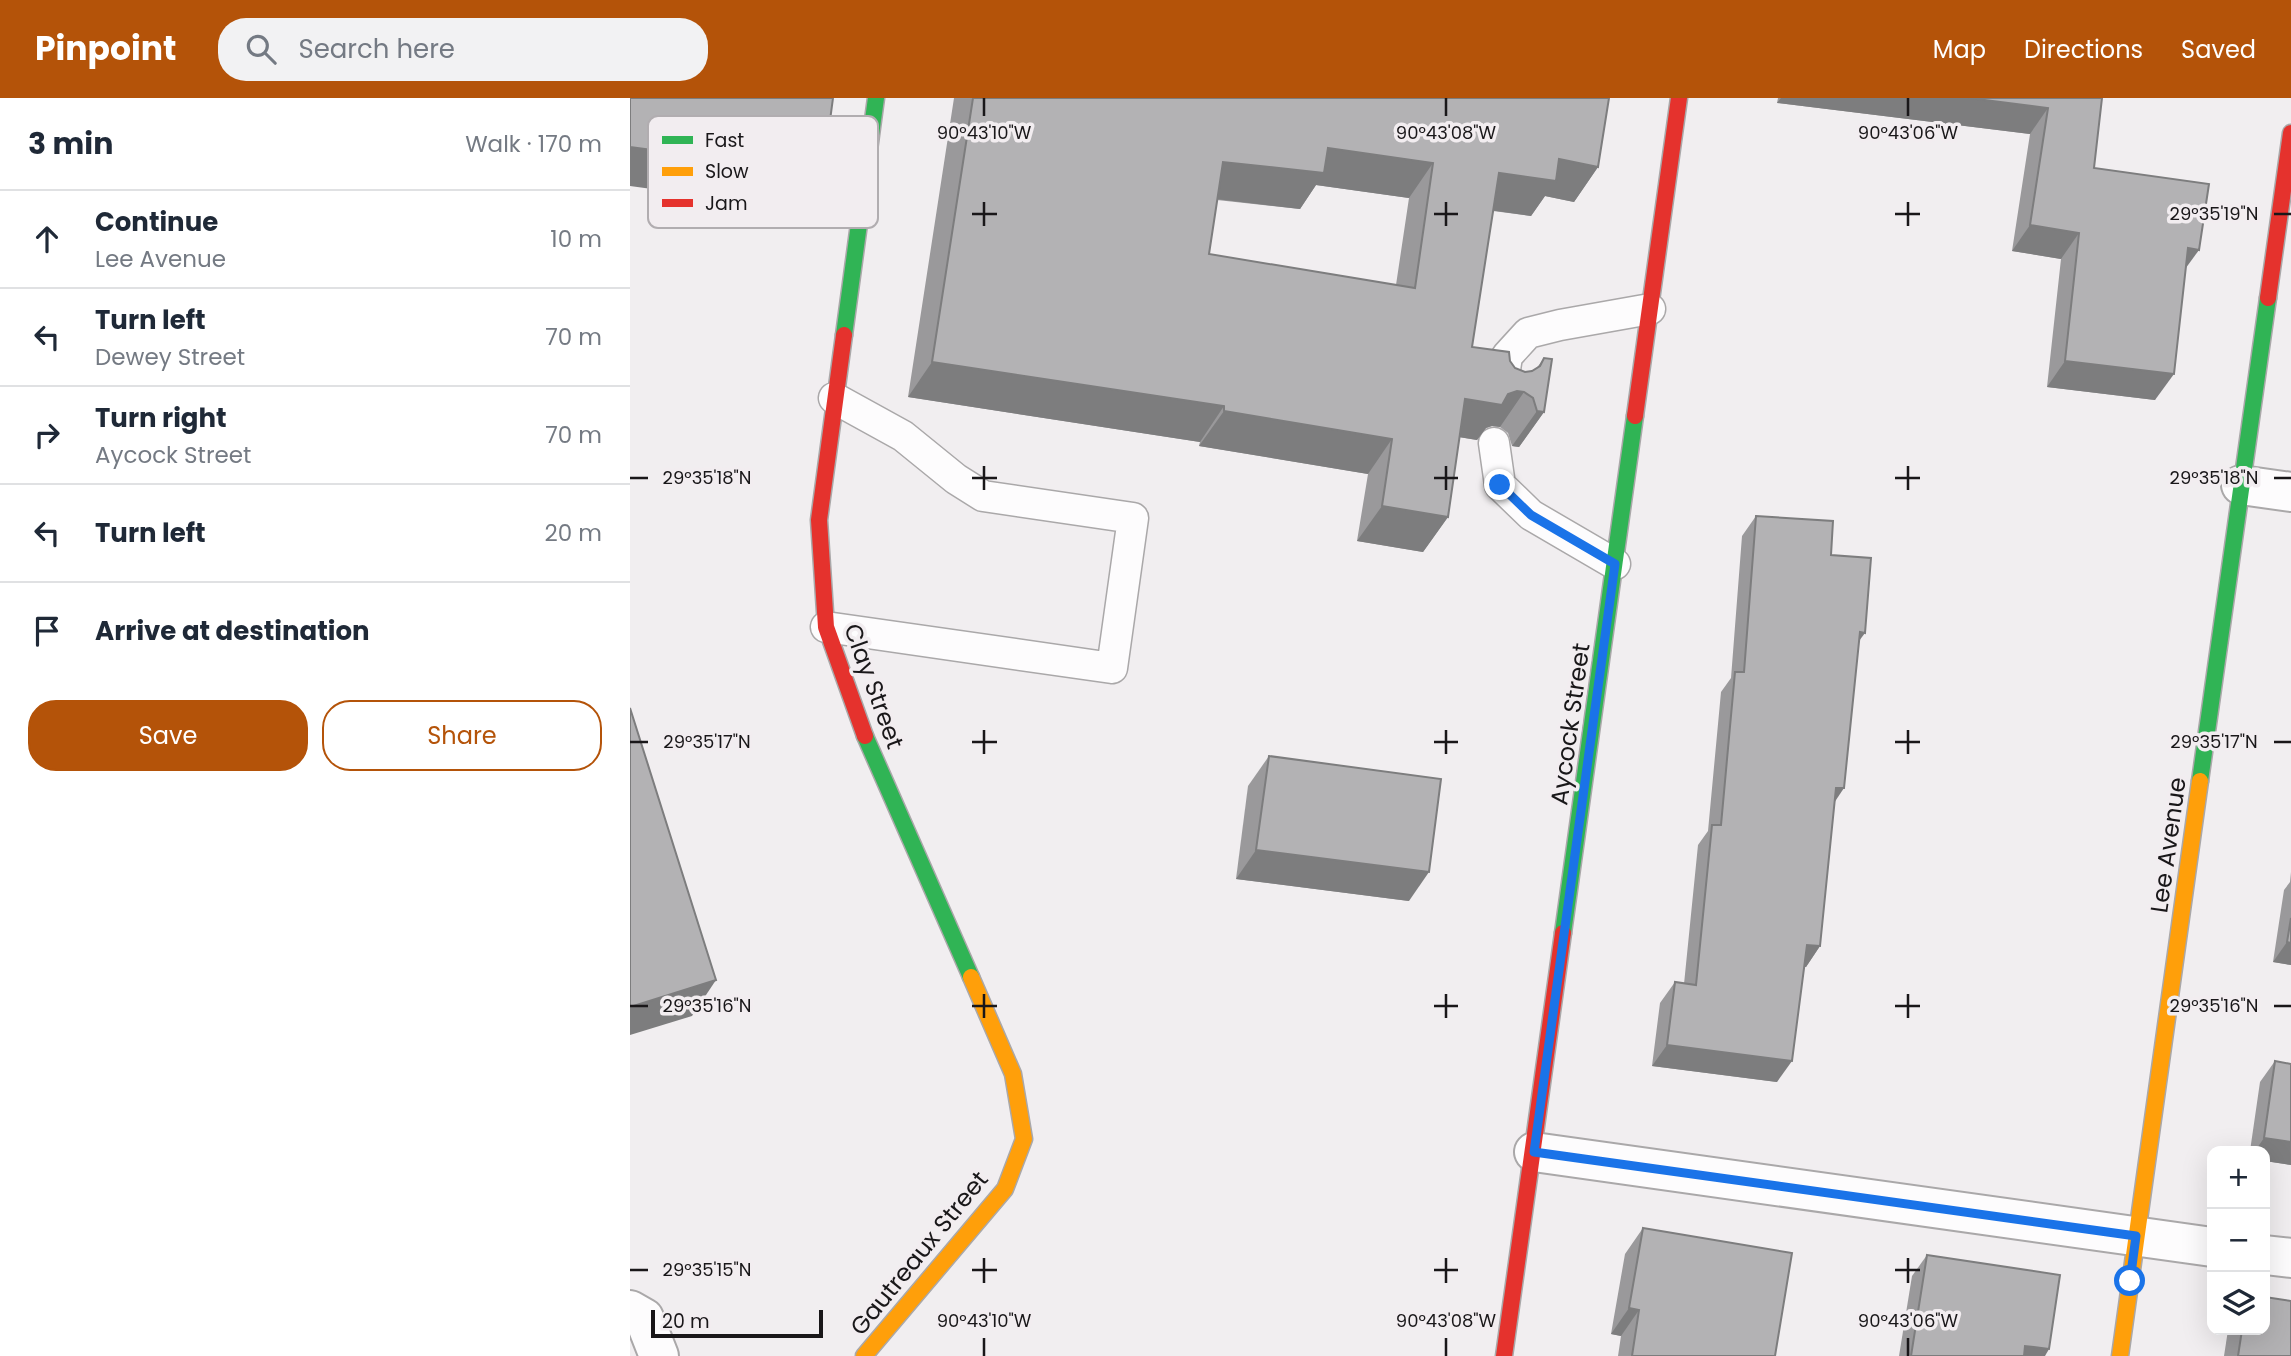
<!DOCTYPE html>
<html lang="en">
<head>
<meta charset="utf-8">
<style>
	:root { --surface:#fff; --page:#f2f2f3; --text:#1f2937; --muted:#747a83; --line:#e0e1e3; --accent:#b45309 }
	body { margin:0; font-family:Poppins,sans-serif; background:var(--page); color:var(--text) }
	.controls { position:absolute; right:21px; bottom:21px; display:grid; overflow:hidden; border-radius:14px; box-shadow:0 7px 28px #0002 }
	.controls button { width:63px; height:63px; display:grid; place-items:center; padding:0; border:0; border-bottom:2px solid var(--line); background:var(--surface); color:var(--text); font:35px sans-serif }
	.scale { position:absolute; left:21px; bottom:18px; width:172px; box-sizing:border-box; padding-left:7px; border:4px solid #191719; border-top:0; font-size:19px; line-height:24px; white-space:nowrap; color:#191719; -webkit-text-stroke:5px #f2edf0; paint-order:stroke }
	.stop { position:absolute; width:21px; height:21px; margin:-16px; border:5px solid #1a73e8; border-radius:50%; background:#fff }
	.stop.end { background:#1a73e8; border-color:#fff; box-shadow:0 2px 7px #0008 }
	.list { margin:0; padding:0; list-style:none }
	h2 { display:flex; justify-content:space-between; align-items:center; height:91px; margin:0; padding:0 28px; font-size:30px }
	h2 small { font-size:23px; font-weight:400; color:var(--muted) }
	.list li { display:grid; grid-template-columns:46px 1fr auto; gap:21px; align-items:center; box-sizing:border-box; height:98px; padding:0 28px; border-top:2px solid var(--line) }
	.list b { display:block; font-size:26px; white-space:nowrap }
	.list p { margin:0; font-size:23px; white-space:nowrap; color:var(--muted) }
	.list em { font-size:23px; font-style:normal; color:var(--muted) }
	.actions { display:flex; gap:14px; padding:21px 28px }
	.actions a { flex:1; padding:16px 0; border:2px solid var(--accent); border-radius:28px; text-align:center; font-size:24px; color:var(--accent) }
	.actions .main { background:var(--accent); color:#fff }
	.icon { flex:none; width:38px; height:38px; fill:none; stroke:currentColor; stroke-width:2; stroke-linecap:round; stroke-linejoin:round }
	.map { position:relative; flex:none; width:1661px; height:1258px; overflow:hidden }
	header { display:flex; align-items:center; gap:42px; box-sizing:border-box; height:98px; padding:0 35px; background:var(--accent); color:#fff }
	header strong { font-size:33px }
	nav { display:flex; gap:38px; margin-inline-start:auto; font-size:24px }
	.search { width:490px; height:63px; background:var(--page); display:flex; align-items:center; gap:18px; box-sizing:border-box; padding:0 24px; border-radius:28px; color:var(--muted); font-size:26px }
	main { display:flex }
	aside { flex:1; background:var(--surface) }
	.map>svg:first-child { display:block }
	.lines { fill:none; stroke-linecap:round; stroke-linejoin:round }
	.lane-casing { stroke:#aaa8a9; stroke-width:33 }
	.street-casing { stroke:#aaa8a9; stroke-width:42 }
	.fast-casing { stroke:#aaa8a9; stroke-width:19 }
	.slow-casing { stroke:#aaa8a9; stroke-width:19 }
	.jam-casing { stroke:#aaa8a9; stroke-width:19 }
	.lane { stroke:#fdfcfd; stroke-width:30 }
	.street { stroke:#fdfcfd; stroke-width:38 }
	.fast { stroke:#30b455; stroke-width:16 }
	.slow { stroke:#ff9f0a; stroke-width:16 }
	.jam { stroke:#e5322d; stroke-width:16 }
	.wall { fill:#9a999b; fill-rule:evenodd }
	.shaded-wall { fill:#7d7d7e }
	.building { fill:#b3b2b4; stroke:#7d7d7e; stroke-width:2; fill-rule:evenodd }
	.route { stroke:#1a73e8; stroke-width:9 }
	.ticks { fill:none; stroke:#191719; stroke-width:2.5 }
	.labels { text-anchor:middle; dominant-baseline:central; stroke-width:7; stroke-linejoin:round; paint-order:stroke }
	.street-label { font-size:24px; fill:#191719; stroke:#f2edf0 }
	.key { fill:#f2edf0; stroke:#b1adb0; stroke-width:2 }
	.key-label { font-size:19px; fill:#191719 }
	.ticks-label { font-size:18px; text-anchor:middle; fill:#191719; stroke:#f2edf0; stroke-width:7; stroke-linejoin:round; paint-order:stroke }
</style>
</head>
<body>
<header>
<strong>Pinpoint</strong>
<div class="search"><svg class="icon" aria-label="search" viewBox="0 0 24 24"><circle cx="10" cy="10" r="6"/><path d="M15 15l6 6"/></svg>Search here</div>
<nav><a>Map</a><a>Directions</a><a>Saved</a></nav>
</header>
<main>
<aside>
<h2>3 min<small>Walk · 170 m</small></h2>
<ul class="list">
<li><svg class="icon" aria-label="ahead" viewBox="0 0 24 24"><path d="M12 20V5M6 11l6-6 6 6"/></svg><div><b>Continue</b><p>Lee Avenue</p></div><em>10 m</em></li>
<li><svg class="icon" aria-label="left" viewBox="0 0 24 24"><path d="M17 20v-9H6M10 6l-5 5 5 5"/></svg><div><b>Turn left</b><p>Dewey Street</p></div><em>70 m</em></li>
<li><svg class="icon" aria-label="right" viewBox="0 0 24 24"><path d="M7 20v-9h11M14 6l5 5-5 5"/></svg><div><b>Turn right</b><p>Aycock Street</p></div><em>70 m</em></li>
<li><svg class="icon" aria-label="left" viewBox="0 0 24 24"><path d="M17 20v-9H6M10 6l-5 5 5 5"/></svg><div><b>Turn left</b></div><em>20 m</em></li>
<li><svg class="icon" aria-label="arrive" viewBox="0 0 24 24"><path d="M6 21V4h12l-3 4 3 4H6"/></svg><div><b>Arrive at destination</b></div></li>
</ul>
<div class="actions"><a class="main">Save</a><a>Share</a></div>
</aside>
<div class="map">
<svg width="1661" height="1258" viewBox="0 0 1661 1258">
	<rect width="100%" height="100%" fill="#f1eef0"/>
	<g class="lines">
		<g class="lane-casing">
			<g id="lane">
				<polyline points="872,292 877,258 898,235 930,227 1020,211"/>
				<polyline points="864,345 870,387 901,417 985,466"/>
				<polyline points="196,529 482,570 503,420 353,398 326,381 273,338 204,300"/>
			</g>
		</g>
		<g class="street-casing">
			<g id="street">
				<polyline points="1611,387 1661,394"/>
				<polyline points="904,1054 1582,1149"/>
				<polyline points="1635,1157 1661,1160"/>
				<polyline points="0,1212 14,1220 29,1258"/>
			</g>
		</g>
		<g class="fast-casing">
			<g id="fast">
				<polyline points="214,237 246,0"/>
				<polyline points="235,638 341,879"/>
				<polyline points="1570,683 1638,200"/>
				<polyline points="933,835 1005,318"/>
			</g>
		</g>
		<g class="slow-casing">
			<g id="slow">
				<polyline points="234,1258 375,1091 394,1041 383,976 341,879"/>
				<polyline points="1490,1258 1570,683"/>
			</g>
		</g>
		<g class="jam-casing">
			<g id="jam">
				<polyline points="1638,200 1661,35"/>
				<polyline points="214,237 189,422 196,529 235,638"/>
				<polyline points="1005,318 1049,0"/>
				<polyline points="874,1258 933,835"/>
			</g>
		</g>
		<use href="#lane" class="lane"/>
		<use href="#street" class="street"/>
		<use href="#fast" class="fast"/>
		<use href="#slow" class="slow"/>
		<use href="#jam" class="jam"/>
	</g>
	<g class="wall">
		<path d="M324,0H977L968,69L944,104L915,98L901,118L863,113L842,249L880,263L885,270L895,274L902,273L906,271L914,260V314L889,349L882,348L878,335L870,329L862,328L856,330L847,342L829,339L818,419L793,454L727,443L738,376L569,348L570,344L278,299ZM686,87L779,100L766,187L579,156L587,102L670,111Z"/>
		<polygon points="1148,0 1472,0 1464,70 1556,171 1525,302 1417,289 1431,161 1382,153 1400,36 1147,5"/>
		<polygon points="1126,418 1201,457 1229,543 1204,705 1190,848 1176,869 1174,869 1147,984 1022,968 1030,905 1045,884 1054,886 1068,747 1078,733 1091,594 1101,580 1112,438"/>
		<polygon points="639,658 779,803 606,781 618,688"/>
		<polygon points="1661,774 1661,867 1643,864 1654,792 1660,784"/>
		<polygon points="1645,963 1661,966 1661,1067 1635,1063 1635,1053 1620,1053 1630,984"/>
		<polygon points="1013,1130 1145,1258 988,1258 991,1238 981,1236 995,1156"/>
		<polygon points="1297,1157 1415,1258 1269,1258 1282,1178"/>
		<polygon points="1598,1232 1635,1232 1661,1258 1594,1258"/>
	</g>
	<g class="shaded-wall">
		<polygon points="1151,0 1339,0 1418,10 1400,36 1147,5"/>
		<polygon points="0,49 193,75 168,111 0,88"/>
		<polygon points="698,50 803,65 779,100 686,87 670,111 569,99 593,64"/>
		<polygon points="929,61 968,69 944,104 915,98 901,118 845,110 869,75"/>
		<polygon points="1400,127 1449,135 1431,161 1382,153"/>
		<polygon points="1558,150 1569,152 1550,178"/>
		<polygon points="1435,263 1544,276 1525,302 1417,289"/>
		<polygon points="302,264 594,308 570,344 278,299"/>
		<polygon points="887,293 894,294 870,329 862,328 856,330 847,342 810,336 835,301 878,296"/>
		<polygon points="594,313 762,341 738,376 569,348"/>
		<polygon points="907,313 914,314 889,349 882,348"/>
		<polygon points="752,408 818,419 793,454 727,443"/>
		<polygon points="1230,534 1235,535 1220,555"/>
		<polygon points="1206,690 1214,690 1200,711"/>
		<polygon points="626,752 799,774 779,803 606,781"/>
		<polygon points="1657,844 1661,845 1661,867 1643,864"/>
		<polygon points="1177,847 1190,848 1176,869 1163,868"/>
		<polygon points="86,882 62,918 0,937 0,909"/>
		<polygon points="1037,947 1162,963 1147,984 1022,968"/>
		<polygon points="1634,1040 1661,1044 1661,1067 1635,1063 1635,1053 1625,1053"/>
		<polygon points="999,1210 1009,1212 991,1238 981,1236"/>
		<polygon points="1395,1248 1419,1251 1415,1258 1388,1258"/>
	</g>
	<g class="building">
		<polygon points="0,0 203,0 193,75 0,49"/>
		<path d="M343,0H979L968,69L929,61L926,83L869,75L842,249L879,254L880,263L885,270L895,274L902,273L910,268L914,260L922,261L914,314L907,313L903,300L894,294L887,293L878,296L872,307L835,301L818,419L752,408L762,341L594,313V308L302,264ZM698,50L803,65L785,190L579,156L593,64L694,75Z"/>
		<polygon points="1339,0 1472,0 1464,70 1579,86 1569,152 1558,150 1544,276 1435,263 1449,135 1400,127 1418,10"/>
		<polygon points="1126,418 1203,423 1201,457 1241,460 1235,535 1230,534 1214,690 1206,690 1190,848 1177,847 1162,963 1037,947 1045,884 1066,887 1082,727 1091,727 1105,574 1114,574"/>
		<polygon points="0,610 86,882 0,909"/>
		<polygon points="639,658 811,681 799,774 626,752"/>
		<polygon points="1661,820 1661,845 1657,844"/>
		<polygon points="1645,963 1661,966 1661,1044 1634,1040"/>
		<polygon points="1013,1130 1162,1155 1145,1258 1002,1258 1009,1212 999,1210"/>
		<polygon points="1297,1157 1430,1177 1419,1251 1395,1248 1394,1258 1281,1258"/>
		<polygon points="1635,1199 1661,1203 1661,1258 1608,1258 1612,1232 1635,1232"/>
	</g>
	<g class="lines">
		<polyline class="route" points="870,387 901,417 985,466 904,1054 1506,1138 1500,1183"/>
	</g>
	<path class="ticks" d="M354,0V18M816,0V18M1278,0V18M354,104V128M816,104V128M1278,104V128M342,116H367M804,116H828M1265,116H1290M1644,116H1661M354,368V392M816,368V392M1278,368V392M0,380H18M342,380H367M804,380H828M1265,380H1290M1644,380H1661M354,632V656M816,632V656M1278,632V656M0,644H18M342,644H367M804,644H828M1265,644H1290M1644,644H1661M354,896V920M816,896V920M1278,896V920M0,908H18M342,908H367M804,908H828M1265,908H1290M1644,908H1661M354,1160V1185M816,1160V1185M1278,1160V1185M0,1172H18M342,1172H367M804,1172H828M1265,1172H1290M354,1240V1258M816,1240V1258M1278,1240V1258"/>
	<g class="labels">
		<g class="street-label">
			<text transform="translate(244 588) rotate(70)">Clay Street</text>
			<text transform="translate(940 626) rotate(-82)">Aycock Street</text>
			<text transform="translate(1538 747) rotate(-82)">Lee Avenue</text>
			<text transform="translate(289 1155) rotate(-51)">Gautreaux Street</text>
		</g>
	</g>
	<rect x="18" y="18" width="230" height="112" rx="10" class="key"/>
	<rect x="32" y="38" width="31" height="8" fill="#30b455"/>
	<rect x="32" y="69" width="31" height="9" fill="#ff9f0a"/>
	<rect x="32" y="101" width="31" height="8" fill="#e5322d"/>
	<g class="key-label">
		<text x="75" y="49">Fast</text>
		<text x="75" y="80">Slow</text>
		<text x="75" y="112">Jam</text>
	</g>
	<g class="ticks-label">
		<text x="354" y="41">90°43'10"W</text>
		<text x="816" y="41">90°43'08"W</text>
		<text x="1278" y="41">90°43'06"W</text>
		<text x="1584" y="122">29°35'19"N</text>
		<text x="77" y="386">29°35'18"N</text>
		<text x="1584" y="386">29°35'18"N</text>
		<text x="77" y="650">29°35'17"N</text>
		<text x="1584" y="650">29°35'17"N</text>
		<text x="77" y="914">29°35'16"N</text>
		<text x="1584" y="914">29°35'16"N</text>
		<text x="77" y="1178">29°35'15"N</text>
		<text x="354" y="1229">90°43'10"W</text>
		<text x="816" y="1229">90°43'08"W</text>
		<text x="1278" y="1229">90°43'06"W</text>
	</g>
</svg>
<div class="controls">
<button>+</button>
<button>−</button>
<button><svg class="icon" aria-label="layers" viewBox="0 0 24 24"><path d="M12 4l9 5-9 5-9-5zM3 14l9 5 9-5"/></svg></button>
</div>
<div class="scale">20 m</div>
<div class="stop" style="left:1500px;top:1183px"></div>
<div class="stop end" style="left:870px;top:387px"></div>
</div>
</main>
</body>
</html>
